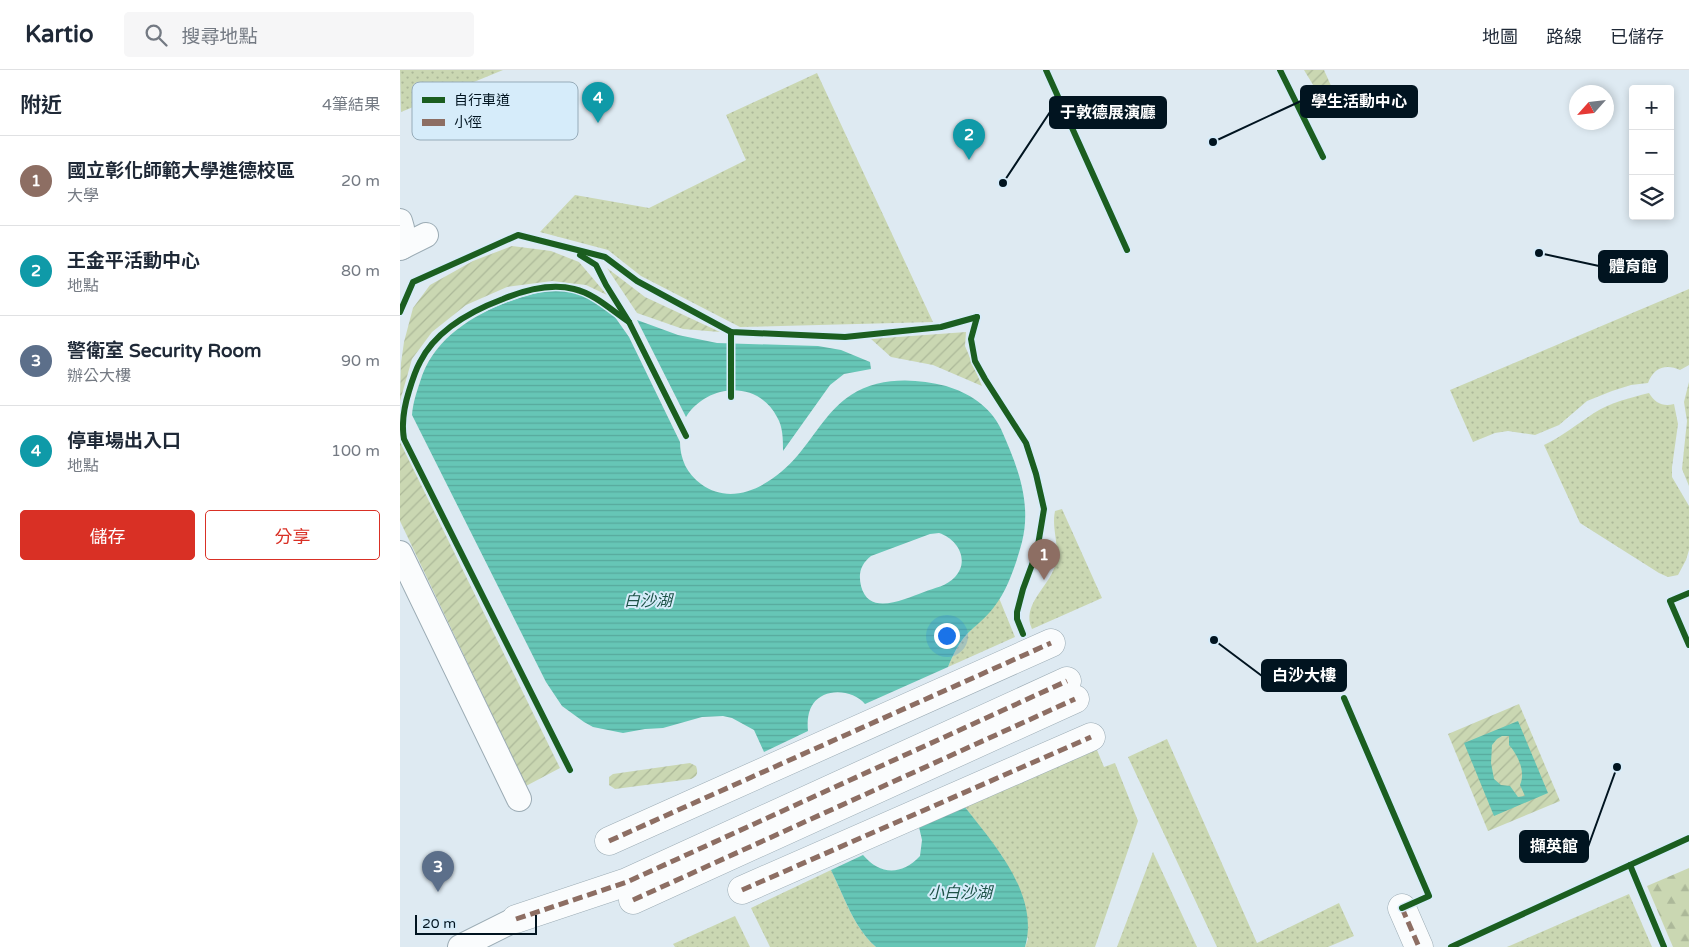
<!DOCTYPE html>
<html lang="zh-TW">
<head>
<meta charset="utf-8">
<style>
	:root { --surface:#fff; --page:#f6f6f7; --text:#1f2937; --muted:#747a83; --line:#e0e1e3; --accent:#d93025 }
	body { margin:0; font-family:"Varela Round","Noto Sans TC",sans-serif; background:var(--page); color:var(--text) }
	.controls { position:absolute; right:15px; top:15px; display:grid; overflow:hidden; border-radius:5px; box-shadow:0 2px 8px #0003 }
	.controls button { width:45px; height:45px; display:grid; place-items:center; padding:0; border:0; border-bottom:1px solid var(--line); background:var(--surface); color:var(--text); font:25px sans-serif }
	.compass { position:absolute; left:1169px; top:15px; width:45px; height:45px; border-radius:50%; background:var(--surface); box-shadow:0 2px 8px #0003; rotate:243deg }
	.scale { position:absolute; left:15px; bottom:12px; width:122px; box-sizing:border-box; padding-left:5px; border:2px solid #011420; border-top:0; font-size:14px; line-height:18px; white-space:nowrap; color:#011420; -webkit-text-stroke:4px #d6ecfa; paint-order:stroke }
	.you { position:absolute; left:546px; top:565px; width:18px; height:18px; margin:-12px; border:4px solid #fff; border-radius:50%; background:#1a73e8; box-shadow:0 0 0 8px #1a73e833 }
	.badge { display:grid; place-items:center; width:32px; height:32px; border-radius:50%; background:var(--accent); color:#fff; font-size:16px; font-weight:700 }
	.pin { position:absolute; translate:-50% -41px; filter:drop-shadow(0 1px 2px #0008) }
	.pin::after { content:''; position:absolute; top:26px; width:18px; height:15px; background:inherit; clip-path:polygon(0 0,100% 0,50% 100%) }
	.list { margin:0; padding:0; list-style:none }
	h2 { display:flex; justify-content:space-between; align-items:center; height:65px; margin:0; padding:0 20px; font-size:21px }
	h2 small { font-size:16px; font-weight:400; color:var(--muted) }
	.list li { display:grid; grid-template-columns:32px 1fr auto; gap:15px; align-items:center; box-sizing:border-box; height:90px; padding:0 20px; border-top:1px solid var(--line) }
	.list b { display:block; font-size:19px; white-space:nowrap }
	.list p { margin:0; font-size:16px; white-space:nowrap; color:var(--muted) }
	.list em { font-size:16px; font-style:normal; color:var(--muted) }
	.actions { display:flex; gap:10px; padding:15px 20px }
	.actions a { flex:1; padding:11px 0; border:1px solid var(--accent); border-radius:5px; text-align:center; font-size:18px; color:var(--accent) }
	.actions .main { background:var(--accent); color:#fff }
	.icon { flex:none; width:28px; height:28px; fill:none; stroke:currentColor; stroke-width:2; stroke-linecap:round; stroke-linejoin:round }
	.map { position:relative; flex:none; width:1289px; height:877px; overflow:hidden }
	header { display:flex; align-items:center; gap:30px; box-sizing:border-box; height:70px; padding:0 25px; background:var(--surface); border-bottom:1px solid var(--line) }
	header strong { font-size:24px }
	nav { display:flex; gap:28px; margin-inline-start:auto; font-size:18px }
	.search { width:350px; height:45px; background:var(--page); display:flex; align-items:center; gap:12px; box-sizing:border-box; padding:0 18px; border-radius:5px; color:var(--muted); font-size:19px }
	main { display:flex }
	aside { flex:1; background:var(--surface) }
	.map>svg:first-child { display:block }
	.grass { fill:url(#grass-dots) }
	.forest { fill:url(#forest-firs) }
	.garden { fill:url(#garden-furrows) }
	.water { fill:url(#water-rules); fill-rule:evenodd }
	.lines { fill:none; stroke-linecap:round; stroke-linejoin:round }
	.lane-casing { stroke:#9babb4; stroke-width:26 }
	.street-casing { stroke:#9babb4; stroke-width:29 }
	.lane { stroke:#fafcfd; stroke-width:24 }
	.street { stroke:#fafcfd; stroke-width:28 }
	.quiet { stroke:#8d6e63; stroke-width:5; stroke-dasharray:10 5; stroke-linecap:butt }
	.cycleway-casing { stroke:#d6ecfa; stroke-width:9 }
	.cycleway { stroke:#1b5e20; stroke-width:6 }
	.labels { text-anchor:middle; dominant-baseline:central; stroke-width:4; stroke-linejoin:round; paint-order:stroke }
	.water-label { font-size:16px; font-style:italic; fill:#1d5247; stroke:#d6ecfa }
	.key { fill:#d6ecfa; stroke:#96abb9; stroke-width:1 }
	.key-label { font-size:14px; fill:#011420 }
	.leader { fill:none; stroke:#011420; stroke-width:2 }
	.callout-dot { fill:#011420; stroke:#d6ecfa; stroke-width:2 }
	.callout { fill:#011420; stroke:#011420; stroke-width:2 }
	.callout-label { font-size:16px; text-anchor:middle; font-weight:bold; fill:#fff }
</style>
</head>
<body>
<header>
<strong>Kartio</strong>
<div class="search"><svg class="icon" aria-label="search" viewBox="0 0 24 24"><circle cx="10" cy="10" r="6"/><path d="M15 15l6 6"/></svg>搜尋地點</div>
<nav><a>地圖</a><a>路線</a><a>已儲存</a></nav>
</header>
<main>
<aside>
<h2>附近<small>4筆結果</small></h2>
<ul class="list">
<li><span class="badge" style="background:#8d6e63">1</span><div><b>國立彰化師範大學進德校區</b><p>大學</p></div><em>20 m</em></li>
<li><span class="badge" style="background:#0f9aa8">2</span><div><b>王金平活動中心</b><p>地點</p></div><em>80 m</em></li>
<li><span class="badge" style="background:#5c6f8a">3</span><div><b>警衛室 Security Room</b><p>辦公大樓</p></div><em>90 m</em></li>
<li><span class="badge" style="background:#0f9aa8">4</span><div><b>停車場出入口</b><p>地點</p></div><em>100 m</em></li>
</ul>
<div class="actions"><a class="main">儲存</a><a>分享</a></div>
</aside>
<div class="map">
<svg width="1289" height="877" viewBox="0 0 1289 877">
	<defs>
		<pattern id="grass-dots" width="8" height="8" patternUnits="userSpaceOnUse" patternTransform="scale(1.25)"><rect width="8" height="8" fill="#cad7b2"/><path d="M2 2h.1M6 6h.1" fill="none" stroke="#acb899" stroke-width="1.8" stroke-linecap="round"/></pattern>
		<pattern id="forest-firs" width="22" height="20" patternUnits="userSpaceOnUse" patternTransform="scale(1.25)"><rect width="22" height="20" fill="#cad7b2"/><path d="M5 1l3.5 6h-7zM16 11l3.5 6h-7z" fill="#acb899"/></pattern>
		<pattern id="garden-furrows" width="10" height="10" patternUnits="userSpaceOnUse" patternTransform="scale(1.25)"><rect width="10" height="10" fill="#cad7b2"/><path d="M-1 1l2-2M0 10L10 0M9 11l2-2" fill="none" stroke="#acb899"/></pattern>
		<pattern id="water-rules" width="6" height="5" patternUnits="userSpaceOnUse" patternTransform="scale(1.25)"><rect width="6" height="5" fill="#66c6b6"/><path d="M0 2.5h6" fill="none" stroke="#57a99c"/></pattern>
	</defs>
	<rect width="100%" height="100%" fill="#deeaf2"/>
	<g class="grass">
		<polygon points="0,0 103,0 1,42"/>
		<polygon points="417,3 533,252 340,257 241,206 208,180 140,162 175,125 249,138 346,90 326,45"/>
		<path d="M1289,219V295L1280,300C1266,293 1253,298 1248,313L1231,315L1212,321L1187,331L1159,355L1135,365L1108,361L1095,363L1073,372L1050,320Z"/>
		<polygon points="1289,312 1289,416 1282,399 1287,351 1284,332"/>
		<path d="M1249,323C1255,333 1263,337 1274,334L1278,354L1272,397V407L1289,436V480L1286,490L1278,505L1268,507L1259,503L1180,453L1144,375C1163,366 1177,354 1194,343C1211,332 1230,328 1249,323Z"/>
		<path d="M662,439L702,528L632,559C621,535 648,518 655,496C661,478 651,459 655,441Z"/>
		<path d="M599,528L615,567L548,597C553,585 559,572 568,563C579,552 591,542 599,528Z"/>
		<polygon points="767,669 857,873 939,833 954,866 928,877 817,877 728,687"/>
		<polygon points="695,675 704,697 715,693 738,751 695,877 625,877 628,869 602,786 564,736"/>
		<polygon points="753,782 797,877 717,877"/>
		<path d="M431,800C444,826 454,858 476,877H370L351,838Z"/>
		<polygon points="1229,824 1252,877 1107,877"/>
		<polygon points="335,846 350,877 275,877 273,874"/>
	</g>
	<polygon class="forest" points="1289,798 1289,877 1273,877 1247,816"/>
	<g class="garden">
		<polygon points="904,0 924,0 932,18 918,23"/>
		<polygon points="112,176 151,181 179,192 207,225 186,215 152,211 107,217 66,235 32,262 12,289 0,331 1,293 4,272 13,238 30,215 73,191"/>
		<polygon points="207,198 245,227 320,262 283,259 237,243"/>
		<polygon points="566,262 565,276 582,316 533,295 491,287 471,269"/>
		<polygon points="0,372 160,698 126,716 0,451"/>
		<polygon points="1119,634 1160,731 1088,761 1048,664"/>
		<path d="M290,693L296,696C298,702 298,706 291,709L215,719L209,715V707L213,704Z"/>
	</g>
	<g class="water">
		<path d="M161,219L176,221L199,232L210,240L229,267L280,372C280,389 287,404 301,414C335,439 375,412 398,385C415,365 429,339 451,325C479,307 514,308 546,316C569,323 590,336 601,359C617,395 632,432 622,472C616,494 608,519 594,537C586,548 576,555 567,564C558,574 553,585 548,597L465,634C453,620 425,617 413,634C408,641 407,652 408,661L364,682L354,660L332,648L323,646L302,647L263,658L245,659L223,663L193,657L184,652L162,636L146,612L12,345C13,333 16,324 20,312C32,272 65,250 102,234C122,227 140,221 161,219ZM539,463C558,469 570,491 555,507C547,516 534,518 524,522C504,529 469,547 461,516C458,503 461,494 471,486L530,464Z"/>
		<path d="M237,250L278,265L317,273L418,276L441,280L470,292L471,299L444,304L430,315L383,381C383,369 383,357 377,347C357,309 307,314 286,347Z"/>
		<path d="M1118,651L1148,723L1094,746L1064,673ZM1102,666H1109V675C1118,685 1126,702 1120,715L1125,726L1118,727L1110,716L1101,715L1094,709L1091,693L1092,675L1097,669Z"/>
		<path d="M564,736C594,774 640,825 625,877H476C454,858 444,826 431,800L463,785C480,805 501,806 520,786L522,770L519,757Z"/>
	</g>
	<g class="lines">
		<g class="lane-casing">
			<g id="lane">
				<polyline points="0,151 2,158 2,177 0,178"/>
				<polyline points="2,177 26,165"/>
				<polyline points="0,483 119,729"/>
				<polyline points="60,877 116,849"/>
			</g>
		</g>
		<g class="street-casing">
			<g id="street">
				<polyline points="209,771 651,573"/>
				<polyline points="342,820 691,667"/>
				<polyline points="233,830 675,629"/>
				<polyline points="1002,838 1019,877"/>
				<polyline points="116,849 227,812 667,611"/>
			</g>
		</g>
		<use href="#lane" class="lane"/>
		<use href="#street" class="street"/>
		<g class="quiet">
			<polyline points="209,771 651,573"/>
			<polyline points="342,820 691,667"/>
			<polyline points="233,830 675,629"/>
			<polyline points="1002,838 1019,877"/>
			<polyline points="116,849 227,812 667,611"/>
		</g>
		<g class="cycleway-casing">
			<g id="cycleway">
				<polyline points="646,0 727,180"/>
				<polyline points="880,0 923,87"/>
				<polyline points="180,185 196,195 206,215 229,252 286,366"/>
				<polyline points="0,242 13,212 118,165 205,187 237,211 331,262 445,267 541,257 577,247"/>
				<polyline points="577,247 571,269 575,291 585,309 626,373 636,404 644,439 637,481 623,519 617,542 617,549 623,564"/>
				<polyline points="331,327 331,262"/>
				<polyline points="1289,523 1270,531 1289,575"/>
				<polyline points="944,628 1029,826 1002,838"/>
				<path d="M170,700L4,369C1,352 4,337 9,321C12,311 15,301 20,292C36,260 71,241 103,229C125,220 150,213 174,219C195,224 211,240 229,252"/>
				<polyline points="1230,795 1264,877"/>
				<polyline points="1051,877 1289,768"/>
			</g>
		</g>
		<use href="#cycleway" class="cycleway"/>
	</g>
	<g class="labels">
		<g class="water-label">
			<text x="248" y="531">白沙湖</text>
			<text x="560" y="823">小白沙湖</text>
		</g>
	</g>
	<rect x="12" y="12" width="166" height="58" rx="8" class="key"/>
	<rect x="22" y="27" width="23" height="6" fill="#1b5e20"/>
	<rect x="22" y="49" width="23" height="7" fill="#8d6e63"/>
	<g class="key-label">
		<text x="54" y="35">自行車道</text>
		<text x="54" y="57">小徑</text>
	</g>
	<path class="leader" d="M813 72L901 31M603 113L650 42M1139 183L1199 196M814 570L862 606M1217 697L1188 777"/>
	<g class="callout-dot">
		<circle cx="813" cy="72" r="5"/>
		<circle cx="603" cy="113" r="5"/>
		<circle cx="1139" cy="183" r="5"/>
		<circle cx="814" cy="570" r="5"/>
		<circle cx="1217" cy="697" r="5"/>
	</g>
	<g class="callout">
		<rect x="901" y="16" width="116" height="31" rx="5"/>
		<rect x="650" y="27" width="116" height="31" rx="5"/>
		<rect x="1199" y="181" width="68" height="31" rx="5"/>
		<rect x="862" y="590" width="84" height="31" rx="5"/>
		<rect x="1120" y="761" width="68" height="31" rx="5"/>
	</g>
	<g class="callout-label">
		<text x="959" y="37">學生活動中心</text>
		<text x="708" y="48">于敦德展演廳</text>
		<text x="1233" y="202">體育館</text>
		<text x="904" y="611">白沙大樓</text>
		<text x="1154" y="782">擷英館</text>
	</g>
</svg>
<div class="controls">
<button>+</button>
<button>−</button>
<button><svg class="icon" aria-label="layers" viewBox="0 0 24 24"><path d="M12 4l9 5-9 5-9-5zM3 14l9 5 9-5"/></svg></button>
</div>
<svg class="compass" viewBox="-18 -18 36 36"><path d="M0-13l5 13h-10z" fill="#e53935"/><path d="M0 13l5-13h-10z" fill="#747a83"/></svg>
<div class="scale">20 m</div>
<div class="you"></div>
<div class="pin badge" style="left:644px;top:510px;background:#8d6e63">1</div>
<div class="pin badge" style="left:569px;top:90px;background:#0f9aa8">2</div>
<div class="pin badge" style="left:38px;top:822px;background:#5c6f8a">3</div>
<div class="pin badge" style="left:198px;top:53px;background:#0f9aa8">4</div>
</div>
</main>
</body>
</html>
